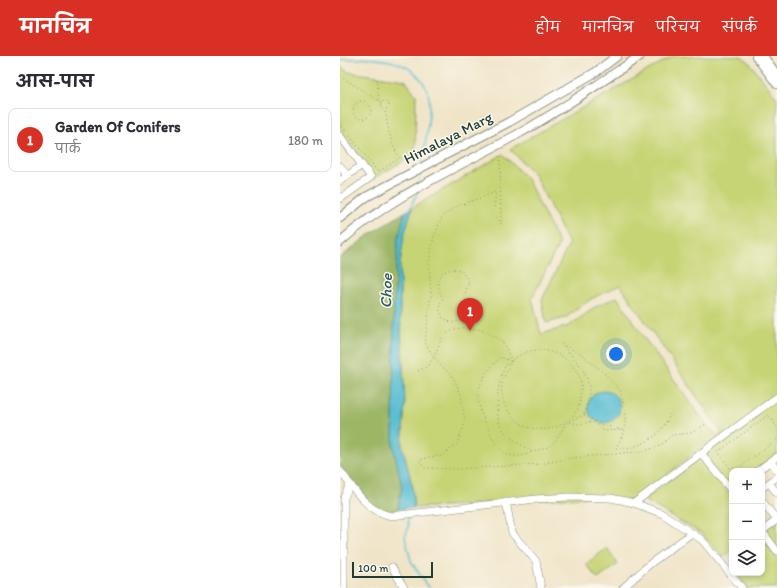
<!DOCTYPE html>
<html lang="hi">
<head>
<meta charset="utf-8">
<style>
	:root { --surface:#fff; --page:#f7f7f7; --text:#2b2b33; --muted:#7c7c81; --line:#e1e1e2; --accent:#d93025 }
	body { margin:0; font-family:Itim,"Playpen Sans Deva",sans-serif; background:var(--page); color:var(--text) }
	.controls { position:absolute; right:12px; bottom:12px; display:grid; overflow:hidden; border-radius:8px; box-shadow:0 2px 6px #0003 }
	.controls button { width:36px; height:36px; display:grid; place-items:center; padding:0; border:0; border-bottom:1px solid var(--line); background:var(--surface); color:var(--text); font:20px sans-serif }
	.scale { position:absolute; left:12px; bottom:10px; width:81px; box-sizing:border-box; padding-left:4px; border:2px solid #1f3d34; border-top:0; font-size:11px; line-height:14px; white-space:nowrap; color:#1f3d34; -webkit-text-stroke:3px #fbf7ec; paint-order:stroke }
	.you { position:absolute; left:276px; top:298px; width:14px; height:14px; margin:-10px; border:3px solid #fff; border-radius:50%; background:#1a73e8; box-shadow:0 0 0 6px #1a73e833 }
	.badge { display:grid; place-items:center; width:26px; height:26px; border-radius:50%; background:var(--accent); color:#fff; font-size:13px; font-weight:700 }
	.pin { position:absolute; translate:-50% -33px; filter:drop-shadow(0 1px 2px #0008) }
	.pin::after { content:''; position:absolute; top:21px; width:14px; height:12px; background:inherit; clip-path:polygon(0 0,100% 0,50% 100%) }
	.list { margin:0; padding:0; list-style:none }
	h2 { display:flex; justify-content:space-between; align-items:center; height:52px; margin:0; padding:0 16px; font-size:17px }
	h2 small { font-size:13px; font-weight:400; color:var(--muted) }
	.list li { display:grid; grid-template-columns:26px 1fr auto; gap:12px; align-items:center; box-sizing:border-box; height:64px; margin:0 8px 8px; padding:0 8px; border:1px solid var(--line); border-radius:8px }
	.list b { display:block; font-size:15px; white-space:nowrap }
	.list p { margin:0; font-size:13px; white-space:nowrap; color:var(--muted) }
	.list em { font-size:13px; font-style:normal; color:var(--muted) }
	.icon { flex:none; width:22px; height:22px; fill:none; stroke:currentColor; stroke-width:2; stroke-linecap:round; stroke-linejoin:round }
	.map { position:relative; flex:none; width:437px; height:532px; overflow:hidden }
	header { display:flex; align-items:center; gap:24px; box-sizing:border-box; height:56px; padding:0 20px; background:var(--accent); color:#fff }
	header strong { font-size:19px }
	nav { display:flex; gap:22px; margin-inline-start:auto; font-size:14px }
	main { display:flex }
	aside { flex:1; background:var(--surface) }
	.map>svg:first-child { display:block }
	.green { fill:#c7d475; stroke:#738854 }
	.forest { fill:#9db666; stroke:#5e7a4d }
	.water { fill:#54bcd1; stroke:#3a7c82 }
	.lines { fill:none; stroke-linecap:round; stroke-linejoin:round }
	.stream { stroke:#54bcd1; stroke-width:1.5 }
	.minor-casing { stroke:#88907e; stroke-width:8 }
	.major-casing { stroke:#88907e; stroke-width:10 }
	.path { stroke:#88907e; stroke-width:1; stroke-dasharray:1 3; stroke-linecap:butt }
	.minor { stroke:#fff; stroke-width:7 }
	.major { stroke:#fff; stroke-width:8 }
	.labels { text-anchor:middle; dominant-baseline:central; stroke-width:3; stroke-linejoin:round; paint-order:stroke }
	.street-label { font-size:15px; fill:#1f3d34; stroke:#fbf7ec }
	.water-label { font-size:16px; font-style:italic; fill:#2c5d5b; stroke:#fbf7ec }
</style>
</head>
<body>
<header>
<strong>मानचित्र</strong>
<nav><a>होम</a><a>मानचित्र</a><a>परिचय</a><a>संपर्क</a></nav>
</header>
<main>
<aside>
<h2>आस-पास<small></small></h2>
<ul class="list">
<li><span class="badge">1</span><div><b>Garden Of Conifers</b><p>पार्क</p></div><em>180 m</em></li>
</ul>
</aside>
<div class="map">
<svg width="437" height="532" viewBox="0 0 437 532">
	<rect width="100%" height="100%" fill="#fbf7ec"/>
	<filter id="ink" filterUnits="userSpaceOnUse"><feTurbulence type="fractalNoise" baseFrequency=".025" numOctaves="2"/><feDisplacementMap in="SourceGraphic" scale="8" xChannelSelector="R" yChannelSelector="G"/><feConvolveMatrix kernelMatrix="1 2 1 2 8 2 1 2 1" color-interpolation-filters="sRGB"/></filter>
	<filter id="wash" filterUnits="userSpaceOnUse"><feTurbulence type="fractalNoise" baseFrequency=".012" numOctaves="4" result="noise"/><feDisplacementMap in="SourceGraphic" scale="16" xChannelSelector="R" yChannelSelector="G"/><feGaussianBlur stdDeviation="0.9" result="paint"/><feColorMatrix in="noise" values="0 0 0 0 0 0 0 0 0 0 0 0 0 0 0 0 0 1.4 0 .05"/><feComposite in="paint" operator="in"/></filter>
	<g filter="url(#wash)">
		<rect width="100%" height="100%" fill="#f0e4c7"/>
		<g class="green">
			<polygon points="333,0 401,0 408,5 437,42 437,398 414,415 392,415 392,431 390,433 360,393 291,446 260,440 74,452 72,429 62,389 65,347 60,254 60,208 64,179 72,152 163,98 187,123 219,188 192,242 201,278 229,270 257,250 277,241 307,286 366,368 377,380 382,377 280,229 251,243 225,262 206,267 202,244 229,188 194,118 170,93"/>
			<polygon points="0,10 8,16 65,24 76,39 75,99 35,121 0,73"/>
			<polygon points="359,402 392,440 392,495 383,501 362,478 304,444"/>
			<polygon points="437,464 437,495 422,475"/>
			<polygon points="422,482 437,502 437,532 407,532 397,517 422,517"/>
			<polygon points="267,492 278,508 258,523 246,508"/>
		</g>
		<polygon class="forest" points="65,156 58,183 54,250 53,389 62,431 58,453 47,456 34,451 0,410 0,202 30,178"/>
		<g class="water">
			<polygon points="72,152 64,179 60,208 60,254 65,347 62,389 72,429 74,452 58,453 62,431 53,389 54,250 58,183 65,156"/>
			<circle cx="264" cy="351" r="16"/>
		</g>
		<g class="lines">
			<g class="stream">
				<path d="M0,4C33,0 80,1 89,41C90,45 89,51 89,56C88,73 85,90 82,107"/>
				<polyline points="79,127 81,115"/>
				<polyline points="69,155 78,135"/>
				<polyline points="68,461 68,473 65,481 71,505 85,527 90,532"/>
			</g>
		</g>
	</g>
	<g filter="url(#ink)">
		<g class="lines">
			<g class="minor-casing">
				<g id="minor">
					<polyline points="0,80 31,121 0,143"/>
					<polyline points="0,110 7,119"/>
					<polyline points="0,125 22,109"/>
					<polyline points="361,397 392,435"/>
					<polyline points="430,405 437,414"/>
					<path d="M0,415C16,435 25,454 51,460L196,443L228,441L270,442L281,444L294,447L323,458L362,484L402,532"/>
					<polyline points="417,415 437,401"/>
					<polyline points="429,427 437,437"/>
					<polyline points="422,432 437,421"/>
					<polyline points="422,445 437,464"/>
					<polyline points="166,446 172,477 196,505 201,532"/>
					<polyline points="294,447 437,341"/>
					<polyline points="437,464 422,475 437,495"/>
					<polyline points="52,511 64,532"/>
					<polyline points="4,532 4,442 10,428"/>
					<polyline points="283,532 311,507 352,477"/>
				</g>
			</g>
			<g class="major-casing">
				<g id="major">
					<polyline points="416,0 437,28"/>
					<polyline points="423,0 437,19"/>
					<polyline points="0,162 26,141 107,98 169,66 256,16 277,0"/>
					<path d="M0,186C52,139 117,112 178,78C220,55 260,27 300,0"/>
				</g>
			</g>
			<g class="path">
				<polyline points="0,20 42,47"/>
				<polyline points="37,23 39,44"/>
				<circle cx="45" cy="49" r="4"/>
				<circle cx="22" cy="54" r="9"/>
				<path d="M0,67L38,116L60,102C50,88 48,71 45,54"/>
				<path d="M160,100L161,168L153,158L156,136L115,151L102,161L94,180L89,206L91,238L85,287L94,301C97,295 99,286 103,281C118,265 147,272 161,285C166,290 168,298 171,304"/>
				<path d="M114,213L121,214L129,226L124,241L128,250L127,259L122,264L112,267L102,261C99,253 98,249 103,242C95,227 95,216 114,213Z"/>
				<path d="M171,305L160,301C148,315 140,321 138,341C137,353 155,392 166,398C175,402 183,400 192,396"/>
				<path d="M172,305C166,315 160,327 162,339C168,377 216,386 237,354C240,349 240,340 241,334C243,322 233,307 223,301C206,292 192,291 175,302C172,304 168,307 166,310C160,318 158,332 158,342C157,349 157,359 159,366C164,380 181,389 193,396L208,391L216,384L227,366L244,359L260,368L282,374L264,375L253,366L238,368L227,366"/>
				<polyline points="78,315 88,310 94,301 99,308 113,321 121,338 125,367 117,388 102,400 88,401 79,405 85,412 116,413 200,408 232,402 305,395 321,389 332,379 351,377 366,368"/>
				<path d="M244,358C257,324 243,312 221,288L240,297L263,316L280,334L286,356L284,376L276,392C300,394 322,380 330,358"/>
				<polyline points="433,365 437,362"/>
				<polyline points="392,415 378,396 428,359 437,371"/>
				<polyline points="395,415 437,383"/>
			</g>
			<use href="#minor" class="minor"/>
			<use href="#major" class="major"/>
		</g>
	</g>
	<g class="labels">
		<g class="street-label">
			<text transform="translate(108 82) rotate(-27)">Himalaya Marg</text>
		</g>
		<g class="water-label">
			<text transform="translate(46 235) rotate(-88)">Choe</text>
		</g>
	</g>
</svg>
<div class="controls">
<button>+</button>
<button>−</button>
<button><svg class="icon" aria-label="layers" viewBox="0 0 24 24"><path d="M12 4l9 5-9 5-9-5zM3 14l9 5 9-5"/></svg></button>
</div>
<div class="scale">100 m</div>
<div class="you"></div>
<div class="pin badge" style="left:130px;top:275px">1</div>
</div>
</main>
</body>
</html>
